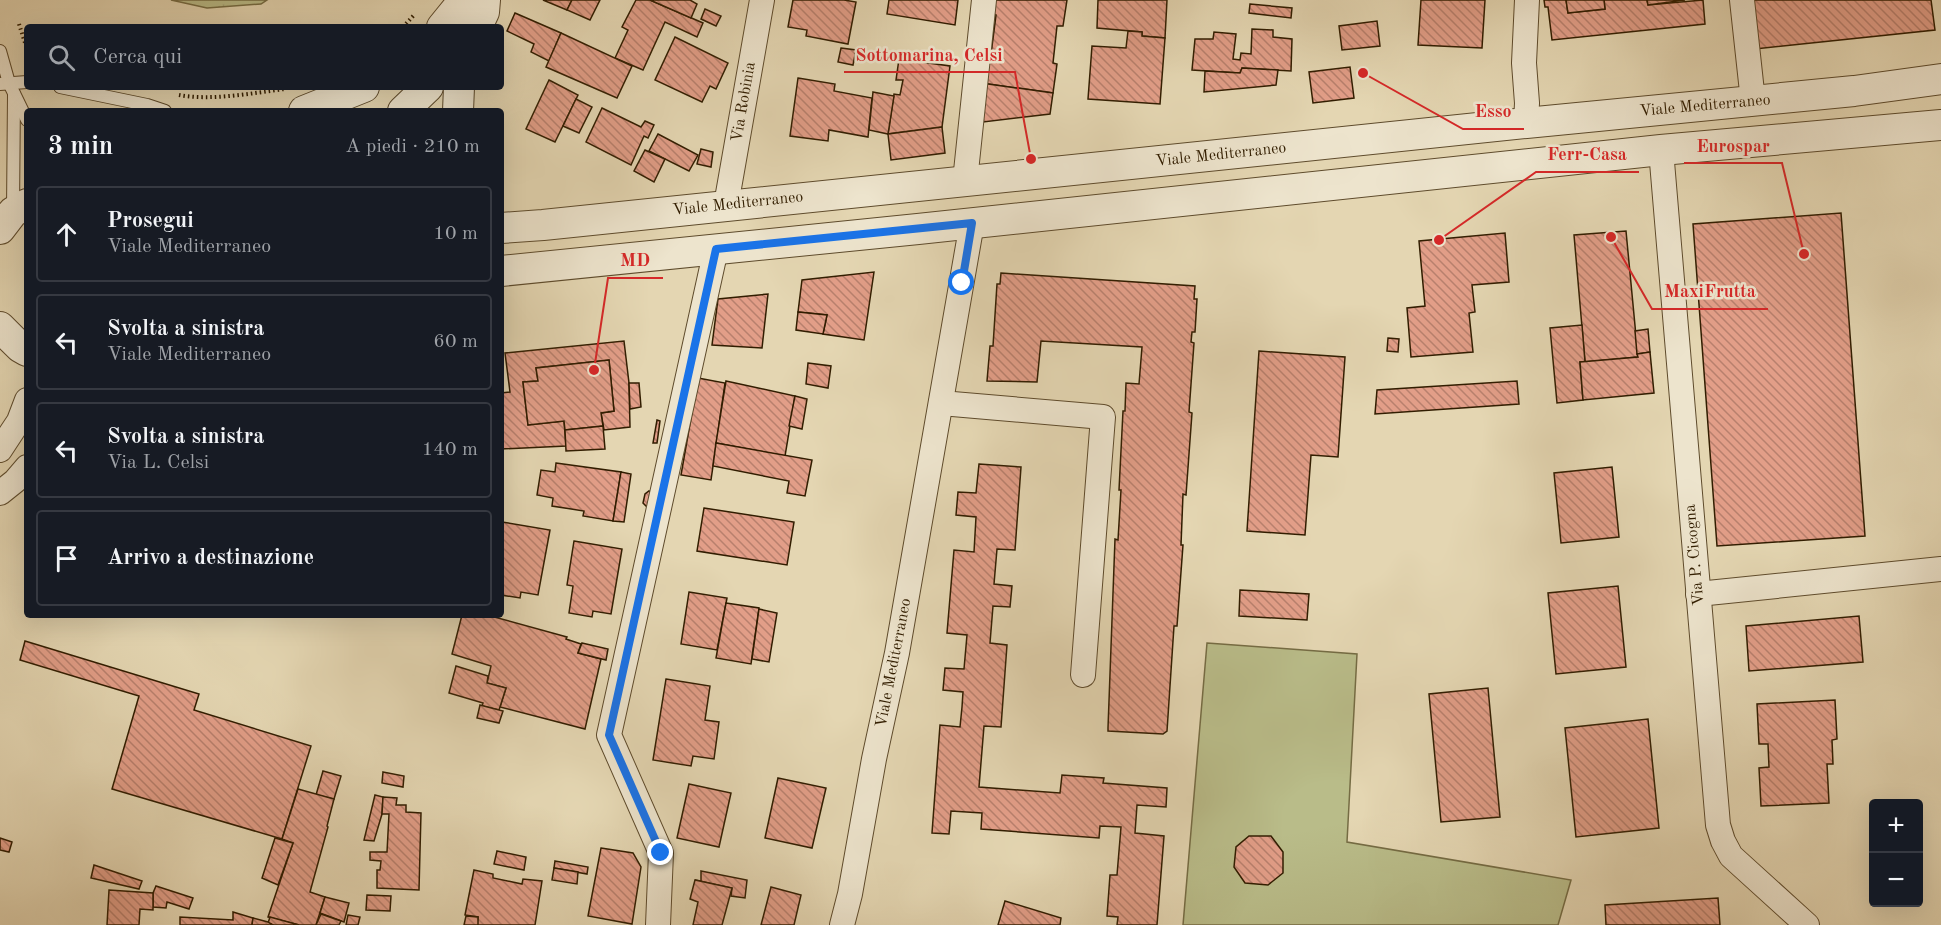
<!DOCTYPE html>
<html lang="it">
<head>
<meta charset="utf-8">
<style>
	:root { --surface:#171b24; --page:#20242c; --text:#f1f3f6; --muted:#9ea1a6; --line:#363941 }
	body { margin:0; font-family:"Old Standard TT",serif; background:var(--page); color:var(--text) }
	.controls { position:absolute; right:18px; bottom:18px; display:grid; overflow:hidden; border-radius:6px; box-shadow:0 6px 24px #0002 }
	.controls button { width:54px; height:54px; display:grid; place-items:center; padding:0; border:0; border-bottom:2px solid var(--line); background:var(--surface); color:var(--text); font:30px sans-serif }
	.stop { position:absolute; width:18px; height:18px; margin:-14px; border:4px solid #1a73e8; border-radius:50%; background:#fff }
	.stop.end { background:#1a73e8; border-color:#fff; box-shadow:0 2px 6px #0008 }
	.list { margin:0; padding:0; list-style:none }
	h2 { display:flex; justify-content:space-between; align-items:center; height:78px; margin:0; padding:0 24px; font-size:26px }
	h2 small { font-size:20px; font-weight:400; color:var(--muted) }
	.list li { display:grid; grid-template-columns:39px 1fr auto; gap:18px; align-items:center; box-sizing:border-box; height:96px; margin:0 12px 12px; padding:0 12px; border:2px solid var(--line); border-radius:6px }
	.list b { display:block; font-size:22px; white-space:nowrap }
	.list p { margin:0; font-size:20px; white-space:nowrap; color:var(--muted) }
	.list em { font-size:20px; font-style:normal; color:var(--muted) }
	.icon { flex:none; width:33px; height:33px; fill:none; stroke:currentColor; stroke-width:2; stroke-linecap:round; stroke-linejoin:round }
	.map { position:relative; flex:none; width:1941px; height:925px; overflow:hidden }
	.search { position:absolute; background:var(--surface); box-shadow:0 6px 24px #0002; left:24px; top:24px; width:480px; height:66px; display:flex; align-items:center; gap:15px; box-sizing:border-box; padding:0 21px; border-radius:6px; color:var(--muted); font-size:22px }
	.panel { position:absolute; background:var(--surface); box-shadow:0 6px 24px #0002; left:24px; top:108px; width:480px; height:510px; border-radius:6px }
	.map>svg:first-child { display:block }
	.grass { fill:url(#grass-tufts); stroke:#756c44; stroke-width:1.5 }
	.park { fill:#b9bc89; stroke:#756c44; stroke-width:1.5 }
	.building { fill:url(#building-back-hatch); stroke:#311d00; stroke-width:1.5 }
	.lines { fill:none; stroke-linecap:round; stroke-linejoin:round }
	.service-casing { stroke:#5e4b2c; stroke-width:14 }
	.minor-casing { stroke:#5e4b2c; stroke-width:26 }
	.tertiary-casing { stroke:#5e4b2c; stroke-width:32 }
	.path { stroke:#311d00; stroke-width:4; stroke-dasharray:1.5 3; stroke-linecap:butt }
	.service { stroke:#ede4cd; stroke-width:12 }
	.minor { stroke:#ede4cd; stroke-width:24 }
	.tertiary { stroke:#ede4cd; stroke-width:30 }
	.route { stroke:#1a73e8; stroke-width:8 }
	.labels { text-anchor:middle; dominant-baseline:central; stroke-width:5; stroke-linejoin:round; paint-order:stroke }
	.street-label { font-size:16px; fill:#311d00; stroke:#ede4cd }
	.leader { fill:none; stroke:#d62828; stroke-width:2 }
	.callout-dot { fill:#d62828; stroke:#ede4cd; stroke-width:2 }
	.callout-label { font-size:18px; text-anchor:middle; font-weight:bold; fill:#d62828; stroke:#ede4cd; stroke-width:5; stroke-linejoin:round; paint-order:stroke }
</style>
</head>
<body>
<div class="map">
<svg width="1941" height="925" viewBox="0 0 1941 925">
	<defs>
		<pattern id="grass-tufts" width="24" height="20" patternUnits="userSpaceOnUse" patternTransform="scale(1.5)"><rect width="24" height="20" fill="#b9bc89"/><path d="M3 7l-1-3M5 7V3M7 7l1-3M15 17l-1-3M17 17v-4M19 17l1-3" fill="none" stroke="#a0a174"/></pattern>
		<pattern id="building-back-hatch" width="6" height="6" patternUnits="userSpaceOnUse" patternTransform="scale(1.5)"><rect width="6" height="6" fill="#e29e88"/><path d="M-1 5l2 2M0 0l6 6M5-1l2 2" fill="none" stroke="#b8806d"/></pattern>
	</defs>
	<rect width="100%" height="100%" fill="#e4d6b2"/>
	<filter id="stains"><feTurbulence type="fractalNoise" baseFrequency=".00333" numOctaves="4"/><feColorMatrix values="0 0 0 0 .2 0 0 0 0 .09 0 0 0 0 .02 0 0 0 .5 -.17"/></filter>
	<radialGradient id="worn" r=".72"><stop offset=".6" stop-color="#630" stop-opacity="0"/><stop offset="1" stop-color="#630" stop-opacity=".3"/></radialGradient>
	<polygon class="grass" points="171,0 267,0 261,4 207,8"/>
	<polygon class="park" points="1207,643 1357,654 1347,842 1571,880 1558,925 1183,925"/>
	<g class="building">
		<polygon points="543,0 572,0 567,10"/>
		<polygon points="572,0 600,0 590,20 567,10"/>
		<polygon points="636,0 650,0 703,23 697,37 665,22 643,70 615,58 628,30 622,27"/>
		<polygon points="650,0 690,0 697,4 691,18"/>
		<polygon points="793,0 844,0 856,2 848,44 806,36 807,30 788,27"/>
		<polygon points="889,0 958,0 955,25 887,14"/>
		<polygon points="993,0 1067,0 1063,26 1057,26 1053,63 1057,64 1053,93 981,83 986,53 991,54 996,15 991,14"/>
		<polygon points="1098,0 1167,0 1165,38 1142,36 1142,32 1097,28"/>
		<polygon points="1421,0 1485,0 1482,48 1418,45"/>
		<polygon points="1544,0 1566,0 1568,13 1605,9 1604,0 1647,0 1648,5 1703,0 1705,24 1552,40 1548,7 1545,7"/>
		<polygon points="1566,0 1604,0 1605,9 1568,13"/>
		<polygon points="1647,0 1685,0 1648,5"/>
		<polygon points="1749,0 1931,0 1935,30 1755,49"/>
		<polygon points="1250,4 1292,8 1291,18 1249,13"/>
		<polygon points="705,9 721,16 716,26 701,19"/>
		<polygon points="515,13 561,33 549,61 531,52 534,44 507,31"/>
		<polygon points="1377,21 1380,46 1342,50 1339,26"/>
		<polygon points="1252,29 1273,30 1273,37 1292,39 1291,71 1242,68 1240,73 1192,70 1195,39 1213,39 1214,32 1236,34 1233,59 1240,60 1241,53 1251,54"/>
		<polygon points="1128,31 1142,32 1142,36 1165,38 1160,104 1088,99 1092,46 1126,48"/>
		<polygon points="561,33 632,66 617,98 546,67"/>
		<polygon points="675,37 728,63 716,89 710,86 702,102 655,80"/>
		<polygon points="841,48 856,50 853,65 838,62"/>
		<polygon points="899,59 950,66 942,127 888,134 894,94 900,95 903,80 896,80"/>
		<polygon points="1350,67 1354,98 1313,103 1309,72"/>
		<polygon points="1242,68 1278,70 1276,85 1204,92 1205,71 1240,73"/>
		<polygon points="798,78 835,84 834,91 872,98 868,137 829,130 828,141 790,136"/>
		<polygon points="549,80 578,95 555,142 526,129"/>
		<polygon points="981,83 1053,93 1050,114 975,123"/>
		<polygon points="873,92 894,96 888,134 869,130"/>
		<polygon points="576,99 592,107 579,133 563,126"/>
		<polygon points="602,108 641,127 645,121 654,125 648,138 644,136 631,165 586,142"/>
		<polygon points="942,127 945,153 891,160 888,134"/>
		<polygon points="658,134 698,155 689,171 649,151"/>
		<polygon points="701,149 713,152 711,167 697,164"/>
		<polygon points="645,150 665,159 654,182 634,171"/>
		<polygon points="1841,213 1865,536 1717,546 1693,224"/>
		<polygon points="1626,231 1638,357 1585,362 1574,235"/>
		<polygon points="1505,233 1509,282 1472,285 1475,312 1469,313 1473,352 1411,357 1407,308 1425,306 1419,241"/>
		<polygon points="874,272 864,340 823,334 827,315 798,312 802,280"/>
		<polygon points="1001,273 1195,286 1194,299 1197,299 1195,332 1192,332 1191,342 1194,343 1189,412 1192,413 1186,495 1183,494 1181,545 1183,545 1177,626 1174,626 1167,731 1163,734 1108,731 1108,728 1115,539 1118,540 1121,490 1119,490 1123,411 1125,411 1126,383 1139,384 1142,347 1041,341 1037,382 987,381 990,346 993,346 997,284 1000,284"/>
		<polygon points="768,294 762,348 712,345 718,299"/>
		<polygon points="798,312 827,315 823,334 796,330"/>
		<polygon points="1582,325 1585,362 1580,362 1583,400 1557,403 1550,328"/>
		<polygon points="1648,329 1650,352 1637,354 1635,331"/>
		<polygon points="1388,338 1399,339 1398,352 1387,351"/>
		<polygon points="624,341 629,383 630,427 604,430 601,413 614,411 609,360 536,368 538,381 523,382 528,425 564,421 566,446 501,449 501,393 510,392 505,353"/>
		<polygon points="1259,351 1345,357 1338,457 1311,455 1305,535 1247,531"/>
		<polygon points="1650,352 1654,393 1583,400 1580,362 1638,357 1637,354"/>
		<polygon points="609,360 614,411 601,413 603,426 565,430 564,421 528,425 523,382 538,381 536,368"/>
		<polygon points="808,363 831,366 828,388 806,384"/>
		<polygon points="698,378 725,383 711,480 681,475"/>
		<polygon points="726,381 795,396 785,456 716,443"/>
		<polygon points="1517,381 1519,404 1375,414 1377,390"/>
		<polygon points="629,383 639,383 641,407 630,409"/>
		<polygon points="795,396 807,399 802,429 789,426"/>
		<polygon points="657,420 660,421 657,443 653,443"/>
		<polygon points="603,426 605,449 566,451 565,430"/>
		<polygon points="716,443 812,460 805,496 787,493 789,481 713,466"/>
		<polygon points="556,463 621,472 613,521 583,516 584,511 552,506 553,498 537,495 541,470 555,472"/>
		<polygon points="979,464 1021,467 1015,550 997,549 994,584 1012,586 1010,607 993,606 990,643 1007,645 1001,727 984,726 979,787 1060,793 1062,775 1104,778 1103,783 1167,788 1166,807 1137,805 1135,833 1164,836 1157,925 1117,925 1118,917 1107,916 1110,875 1117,875 1121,827 1100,826 1099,838 981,829 982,813 951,811 949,834 932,833 940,725 960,727 962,707 963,692 943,690 945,668 964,669 967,635 947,633 954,550 974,552 976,517 956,515 958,492 976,493"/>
		<polygon points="1612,467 1619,537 1561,543 1554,473"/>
		<polygon points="621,472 631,474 624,522 613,521"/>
		<polygon points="649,491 651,492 648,508 643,503 645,494"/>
		<polygon points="704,508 794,522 787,565 697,551"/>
		<polygon points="502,522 550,530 538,595 521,592 520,598 501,595"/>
		<polygon points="574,541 622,549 611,614 593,611 592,617 569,613 573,586 567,585"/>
		<polygon points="1618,586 1626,667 1556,674 1548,593"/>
		<polygon points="1240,590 1309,594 1307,620 1239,616"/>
		<polygon points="689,592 727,598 717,650 681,644"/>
		<polygon points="726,603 759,608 751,664 716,658"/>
		<polygon points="759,609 777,613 769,662 752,659"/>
		<polygon points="462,615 487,615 567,637 566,639 581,644 578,653 601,659 585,729 500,707 506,688 487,683 491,666 452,654"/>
		<polygon points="1859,616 1863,662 1749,671 1746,626"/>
		<polygon points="25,641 199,694 194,710 311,746 282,839 112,789 139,696 20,660"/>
		<polygon points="582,643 608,649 606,660 578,653"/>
		<polygon points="456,666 488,676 487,683 506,688 499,710 482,706 483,703 449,693"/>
		<polygon points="666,679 710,686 705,720 719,722 714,759 693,756 691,766 653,760"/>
		<polygon points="1488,688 1500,817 1441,822 1429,694"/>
		<polygon points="1835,700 1837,739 1832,740 1833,764 1827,764 1829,803 1761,806 1759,768 1769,767 1768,744 1759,744 1757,704"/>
		<polygon points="480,705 503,711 499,723 477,718"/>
		<polygon points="1648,719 1659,828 1576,837 1565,728"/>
		<polygon points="323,771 341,776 334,799 316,795"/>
		<polygon points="383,772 404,776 403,787 382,783"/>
		<polygon points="778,778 826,788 812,848 765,838"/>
		<polygon points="689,784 731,793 719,847 677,838"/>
		<polygon points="298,789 334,799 327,826 328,827 310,892 325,897 316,925 299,925 268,917 293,843 282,839"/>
		<polygon points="375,795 383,797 382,814 374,841 364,840"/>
		<polygon points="383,797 397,798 396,805 406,805 406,812 421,813 419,890 377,888 377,870 380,870 381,861 370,860 370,852 387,852 389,814 382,814"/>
		<polygon points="1249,836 1271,836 1283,852 1283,873 1268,885 1245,883 1234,867 1236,847"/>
		<polygon points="0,838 12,842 9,852 0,850"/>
		<polygon points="275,838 293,843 278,885 262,878"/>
		<polygon points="601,848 633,853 641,867 632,924 588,916"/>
		<polygon points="497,851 526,857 524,870 494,864"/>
		<polygon points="555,861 588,867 587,874 554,868"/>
		<polygon points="94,865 142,881 139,889 91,878"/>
		<polygon points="554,868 578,872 577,884 552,880"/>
		<polygon points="474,870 493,874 493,878 522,884 523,879 542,881 535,925 477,925 478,917 465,915"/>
		<polygon points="701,871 747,880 745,898 731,896 732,888 695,880 701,881"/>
		<polygon points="695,880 732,888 722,925 693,925 698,902 690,899"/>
		<polygon points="156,886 193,898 189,909 167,902 166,908 153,907 153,893"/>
		<polygon points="771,887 801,895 794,925 761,925"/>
		<polygon points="109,890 153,893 153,910 140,909 139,925 107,925"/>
		<polygon points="367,895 391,896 390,911 366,910"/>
		<polygon points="325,897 349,903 344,922 320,913"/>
		<polygon points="1718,898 1720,925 1606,925 1605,905"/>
		<polygon points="1005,901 1061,918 1060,925 998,925"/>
		<polygon points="233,912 253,918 252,925 180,925 180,917 233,920"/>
		<polygon points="321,914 341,921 339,925 316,925"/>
		<polygon points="348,915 360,917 358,925 346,925"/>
		<polygon points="466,916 478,917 478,925 464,925"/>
		<polygon points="270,917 299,925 273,925 268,923"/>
		<polygon points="253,918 268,922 273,925 252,925"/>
	</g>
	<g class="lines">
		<g class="service-casing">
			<g id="service">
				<polyline points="0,51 9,83 27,120"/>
				<polyline points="0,84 27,82"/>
				<polyline points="60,87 147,105 165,111"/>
				<polyline points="13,210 14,94"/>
			</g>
		</g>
		<g class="minor-casing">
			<g id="minor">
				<polyline points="1742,0 1753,101"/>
				<polyline points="1526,123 1527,103 1524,63 1527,0"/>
				<polyline points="1661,150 1718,825 1723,841 1731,856 1807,925"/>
				<polyline points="965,181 984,0"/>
				<polyline points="726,205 762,0"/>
				<polyline points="941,403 1103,417 1083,675"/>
				<polyline points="0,450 19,421 27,400"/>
				<polyline points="0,493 15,481 27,467"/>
				<polyline points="1698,594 1941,569"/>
				<polyline points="658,925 661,853 609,735 716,249"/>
				<polyline points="842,925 850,894 874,759 897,653 972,223"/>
			</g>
		</g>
		<g class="tertiary-casing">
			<g id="tertiary">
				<polyline points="442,27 464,0"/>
				<polyline points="477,27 484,12 485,0"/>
				<polyline points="304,111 364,87"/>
				<polyline points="403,111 428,87"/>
				<polyline points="458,111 459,87"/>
				<polyline points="501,228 543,225 1526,123 1854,91 1941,79"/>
				<polyline points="0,229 13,212 27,204"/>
				<polyline points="501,271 918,229 1661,150 1941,125"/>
				<polyline points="0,327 20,347 27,351"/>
			</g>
		</g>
		<g class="path">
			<polyline points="19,24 27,49"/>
			<polyline points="403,27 415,14"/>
			<path d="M179,95C211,101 253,93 285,89"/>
		</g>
		<use href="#service" class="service"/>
		<use href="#minor" class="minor"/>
		<use href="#tertiary" class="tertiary"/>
	</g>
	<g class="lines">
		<polyline class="route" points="661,853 609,735 716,249 972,223 962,283"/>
	</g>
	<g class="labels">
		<g class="street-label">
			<text transform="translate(744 102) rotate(-80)">Via Robinia</text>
			<text transform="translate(1705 106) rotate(-5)">Viale Mediterraneo</text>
			<text transform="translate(1221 155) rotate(-6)">Viale Mediterraneo</text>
			<text transform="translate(738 204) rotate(-6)">Viale Mediterraneo</text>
			<text transform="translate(1695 555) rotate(-95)">Via P. Cicogna</text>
			<text transform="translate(894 663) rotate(-79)">Viale Mediterraneo</text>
		</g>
	</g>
	<path class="leader" d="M1031 159L1015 72H844M1363 73L1463 129H1524M1804 254L1782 163H1684M1439 240L1536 172H1639M594 370L608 278H663M1611 237L1652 309H1768"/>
	<g class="callout-dot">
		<circle cx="1031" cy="159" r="6"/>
		<circle cx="1363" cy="73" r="6"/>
		<circle cx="1804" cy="254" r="6"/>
		<circle cx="1439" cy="240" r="6"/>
		<circle cx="594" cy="370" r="6"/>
		<circle cx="1611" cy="237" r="6"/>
	</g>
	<g class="callout-label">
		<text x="929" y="61">Sottomarina, Celsi</text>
		<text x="1493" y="117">Esso</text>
		<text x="1733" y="152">Eurospar</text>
		<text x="1587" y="160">Ferr-Casa</text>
		<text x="635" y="266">MD</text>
		<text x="1710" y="297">MaxiFrutta</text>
	</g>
	<rect width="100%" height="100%" filter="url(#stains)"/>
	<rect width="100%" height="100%" fill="url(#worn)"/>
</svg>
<div class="controls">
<button>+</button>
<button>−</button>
</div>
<div class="stop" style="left:962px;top:283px"></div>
<div class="stop end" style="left:661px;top:853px"></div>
<div class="search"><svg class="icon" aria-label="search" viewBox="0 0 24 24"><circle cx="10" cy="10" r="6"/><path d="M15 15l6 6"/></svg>Cerca qui</div>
<section class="panel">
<h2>3 min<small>A piedi · 210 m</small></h2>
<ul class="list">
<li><svg class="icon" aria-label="ahead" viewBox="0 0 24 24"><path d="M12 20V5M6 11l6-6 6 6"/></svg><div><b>Prosegui</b><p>Viale Mediterraneo</p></div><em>10 m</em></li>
<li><svg class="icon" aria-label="left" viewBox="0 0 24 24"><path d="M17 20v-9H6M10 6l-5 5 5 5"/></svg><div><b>Svolta a sinistra</b><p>Viale Mediterraneo</p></div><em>60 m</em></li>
<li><svg class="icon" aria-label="left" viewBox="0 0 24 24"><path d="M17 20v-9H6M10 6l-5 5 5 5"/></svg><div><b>Svolta a sinistra</b><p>Via L. Celsi</p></div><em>140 m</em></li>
<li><svg class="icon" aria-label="arrive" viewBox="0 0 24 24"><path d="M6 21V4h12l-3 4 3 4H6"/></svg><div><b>Arrivo a destinazione</b></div></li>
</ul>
</section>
</div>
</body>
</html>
